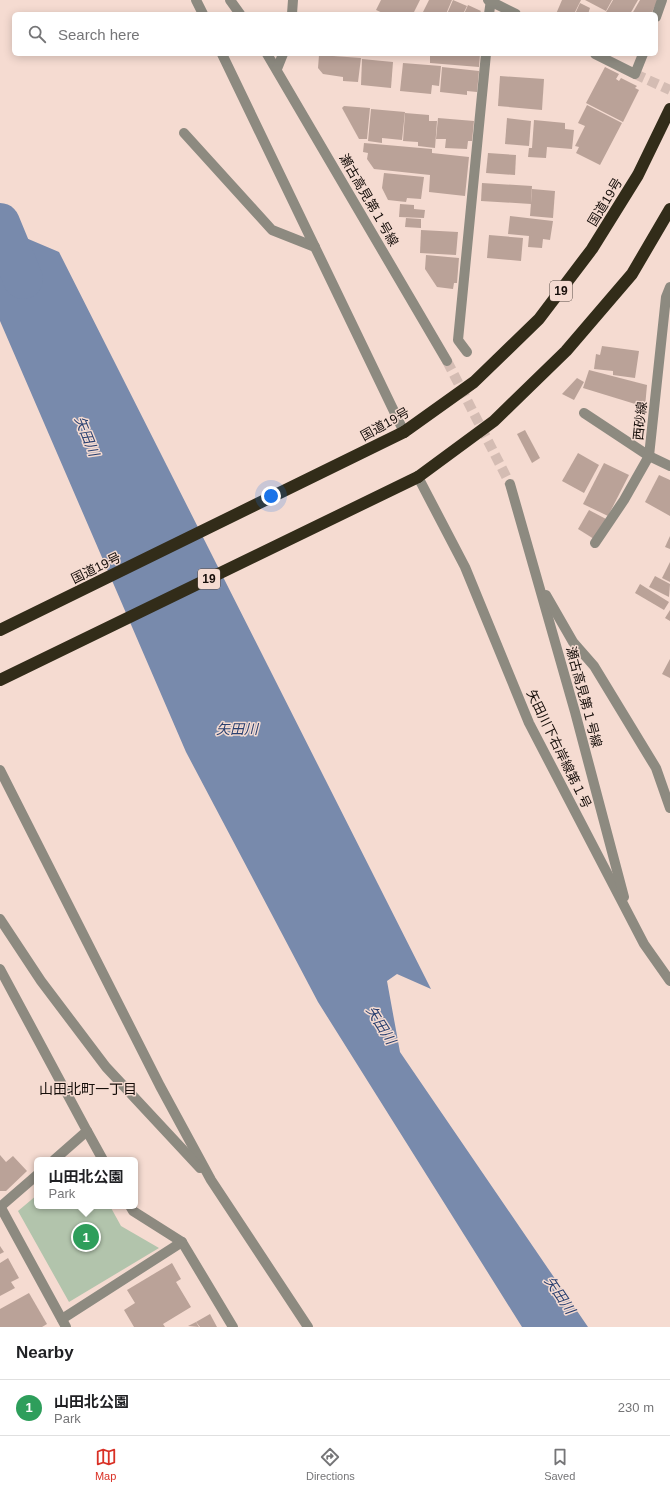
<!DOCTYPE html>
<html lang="en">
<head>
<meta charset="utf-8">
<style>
	:root { --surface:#fff; --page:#f6f6f6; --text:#202124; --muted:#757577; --line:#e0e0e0; --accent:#d93025 }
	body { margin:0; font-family:Helvetica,"Noto Sans JP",sans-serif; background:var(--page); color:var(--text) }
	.you { position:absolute; left:271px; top:496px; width:14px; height:14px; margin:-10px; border:3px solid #fff; border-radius:50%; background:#1a73e8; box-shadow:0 0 0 6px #1a73e833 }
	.badge { display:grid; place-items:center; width:26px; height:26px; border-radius:50%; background:var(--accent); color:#fff; font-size:13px; font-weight:700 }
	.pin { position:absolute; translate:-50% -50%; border:2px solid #fff; box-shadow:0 1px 4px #0006 }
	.popup { position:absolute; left:34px; top:1157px; width:104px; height:52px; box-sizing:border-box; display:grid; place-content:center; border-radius:6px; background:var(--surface); filter:drop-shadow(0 1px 3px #0005); font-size:13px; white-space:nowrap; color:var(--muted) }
	.popup b { font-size:15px; color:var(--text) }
	.popup::after { content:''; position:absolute; left:50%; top:100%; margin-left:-8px; border:8px solid transparent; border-top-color:var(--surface) }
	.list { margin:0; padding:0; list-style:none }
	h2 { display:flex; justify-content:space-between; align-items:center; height:52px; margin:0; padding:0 16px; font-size:17px }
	h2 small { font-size:13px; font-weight:400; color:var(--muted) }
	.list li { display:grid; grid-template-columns:26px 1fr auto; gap:12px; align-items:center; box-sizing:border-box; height:56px; padding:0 16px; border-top:1px solid var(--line) }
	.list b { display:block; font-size:15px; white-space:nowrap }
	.list p { margin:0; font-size:13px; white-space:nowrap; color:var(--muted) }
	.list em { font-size:13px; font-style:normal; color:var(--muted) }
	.icon { flex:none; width:22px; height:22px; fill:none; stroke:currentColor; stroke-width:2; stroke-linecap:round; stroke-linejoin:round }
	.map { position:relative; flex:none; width:670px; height:1327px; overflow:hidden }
	.search { position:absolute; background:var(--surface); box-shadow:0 2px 10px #0003; left:12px; right:12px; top:12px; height:44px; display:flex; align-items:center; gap:10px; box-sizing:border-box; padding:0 14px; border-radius:6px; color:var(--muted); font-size:15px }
	.sheet { height:108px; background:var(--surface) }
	nav { display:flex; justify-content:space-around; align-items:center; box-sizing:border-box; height:56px; border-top:1px solid var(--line); background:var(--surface); font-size:11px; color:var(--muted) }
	nav a { display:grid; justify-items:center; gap:2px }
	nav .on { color:var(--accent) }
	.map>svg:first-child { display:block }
	.green { fill:#b2c4ac }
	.water { fill:#788aac }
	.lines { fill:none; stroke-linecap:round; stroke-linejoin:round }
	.river { stroke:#788aac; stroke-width:40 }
	.building { fill:#baa298 }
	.minor-tunnel { stroke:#d4bcb3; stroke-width:10; stroke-dasharray:10 5; stroke-linecap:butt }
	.minor { stroke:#8d8a80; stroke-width:10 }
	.highway { stroke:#322c19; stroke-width:12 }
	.highway-bridge { stroke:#322c19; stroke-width:12 }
	.labels { text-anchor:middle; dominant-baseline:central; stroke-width:3; stroke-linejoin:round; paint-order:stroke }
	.shield { fill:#f5dbd1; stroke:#594c46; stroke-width:1 }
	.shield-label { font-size:12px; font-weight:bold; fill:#160e0a }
	.street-label { font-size:13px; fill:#160e0a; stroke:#f5dbd1 }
	.water-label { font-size:14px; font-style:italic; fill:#2a4070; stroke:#f5dbd1 }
	.neighbourhood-label { font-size:14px; fill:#160e0a; stroke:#f5dbd1 }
</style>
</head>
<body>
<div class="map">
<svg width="670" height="1327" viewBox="0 0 670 1327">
	<rect width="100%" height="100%" fill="#f5dbd1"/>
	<polygon class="green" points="37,1195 37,1206 110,1206 121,1226 159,1248 69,1302 18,1211"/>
	<polygon class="water" points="0,227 59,252 431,989 397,974 387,981 400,1052 588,1327 522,1327 318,1002 186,752 0,321"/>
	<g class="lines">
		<polyline class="river" points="0,223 23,279"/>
	</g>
	<g class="building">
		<polygon points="381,0 420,0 413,14 385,14 376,10"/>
		<polygon points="429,0 452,0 446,14 422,14"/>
		<polygon points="453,0 467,6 463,14 447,14"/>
		<polygon points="562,0 581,0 574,14 556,14"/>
		<polygon points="585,0 612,0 606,11"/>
		<polygon points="613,0 638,0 630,14 605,14"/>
		<polygon points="640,0 658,0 651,14 632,14"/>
		<polygon points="580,3 590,8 588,14 575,14"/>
		<polygon points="468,5 481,11 479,14 464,14"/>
		<polygon points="430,54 480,54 479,67 430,63"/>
		<polygon points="319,55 361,58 358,82 343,81 343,77 323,74 318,68"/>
		<polygon points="362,59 393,62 391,88 361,85"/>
		<polygon points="403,63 441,66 439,86 432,85 431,94 400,91"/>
		<polygon points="442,67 479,71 477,92 467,91 467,95 440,92"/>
		<polygon points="605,67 619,74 616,79 619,81 621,78 637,86 635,88 639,90 623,122 586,103"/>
		<polygon points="500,76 544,79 542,110 498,106"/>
		<polygon points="587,105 622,123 600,165 576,153 579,147 575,146 585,126 578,123"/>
		<polygon points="344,106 370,108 367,139 359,139 342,108"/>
		<polygon points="371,109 405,112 402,140 382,138 382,143 368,141"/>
		<polygon points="405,113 429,115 429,121 437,121 435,148 418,146 418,142 403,141"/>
		<polygon points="438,118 474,121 472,141 468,141 467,149 445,148 446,139 436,139"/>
		<polygon points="507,118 531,121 529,146 505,144"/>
		<polygon points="534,120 565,123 565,129 574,130 572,149 547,147 546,158 528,157 529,148 532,148"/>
		<polygon points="364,143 432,149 432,153 469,157 465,196 429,192 430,175 374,169 367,159 368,153 363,152"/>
		<polygon points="488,153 516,155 515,175 486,173"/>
		<polygon points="384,173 424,177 421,199 407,198 406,202 388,200 382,188"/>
		<polygon points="482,183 532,186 531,204 481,201"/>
		<polygon points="532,189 555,191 553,218 530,216"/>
		<polygon points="400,204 414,205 414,209 425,210 424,218 399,217"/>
		<polygon points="510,216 553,221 550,240 543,239 542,248 528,247 529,236 508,234"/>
		<polygon points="406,218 421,219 421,228 405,227"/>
		<polygon points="421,230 458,232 456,255 420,253"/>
		<polygon points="489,235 523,238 521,261 487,258"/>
		<polygon points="426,255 459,258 457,283 454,283 453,289 437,287 425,269"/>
		<polygon points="602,346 639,351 635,378 613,375 613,371 594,369 596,354 600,355"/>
		<polygon points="589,370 647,385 645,407 583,388"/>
		<polygon points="577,378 584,382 574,400 562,394"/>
		<polygon points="525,430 540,458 532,463 517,434"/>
		<polygon points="578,453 599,465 584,493 562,481"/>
		<polygon points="604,463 629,475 608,516 583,504"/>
		<polygon points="659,475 670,480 670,516 645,502"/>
		<polygon points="589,510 606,519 594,539 578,529"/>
		<polygon points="670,536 670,549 665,547"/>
		<polygon points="670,562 670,582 662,578"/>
		<polygon points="655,576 670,584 669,597 649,587"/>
		<polygon points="640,584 669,602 664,610 635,593"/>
		<polygon points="670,610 670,621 665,618"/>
		<polygon points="670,659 670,678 662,674"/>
		<polygon points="0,1155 6,1162 13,1156 27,1171 6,1191 0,1191"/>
		<polygon points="0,1246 4,1252 0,1254"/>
		<polygon points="8,1258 19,1278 11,1282 15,1288 0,1296 0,1263"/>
		<polygon points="172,1263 181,1279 176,1282 191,1307 163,1324 165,1327 134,1327 124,1310 135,1303 127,1290"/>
		<polygon points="29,1293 47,1324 42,1327 0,1327 0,1309"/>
		<polygon points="210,1314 217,1327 200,1327 196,1322"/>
		<polygon points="196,1322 199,1327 188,1326"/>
	</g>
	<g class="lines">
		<g class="minor-tunnel">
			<polyline points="635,74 670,90"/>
			<polyline points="447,361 510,484"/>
		</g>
		<g class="minor">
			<polyline points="196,0 203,14"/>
			<polyline points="230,0 240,14"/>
			<polyline points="488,0 516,14"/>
			<polyline points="292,14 293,0"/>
			<polyline points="489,14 491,0"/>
			<polyline points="656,17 662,0"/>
			<polyline points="222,54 404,432"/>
			<polyline points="267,54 447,361"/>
			<polyline points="595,54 635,74 643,54"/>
			<polyline points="277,69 283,54"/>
			<polyline points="184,133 272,230 315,247"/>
			<polyline points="467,352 458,340 486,54"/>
			<polyline points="584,413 649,456 670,466"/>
			<polyline points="418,477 465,567 529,723 644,944 670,981"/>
			<polyline points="510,484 575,712 624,897"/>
			<polyline points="595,543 624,500 649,456 666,297 670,287"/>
			<polyline points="546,595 573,642 594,666 656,768 670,808"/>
			<polyline points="0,770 160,1086 211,1180 308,1327"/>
			<polyline points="0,919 41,981 106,1067 200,1168"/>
			<polyline points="0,969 87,1131 54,1160"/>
			<polyline points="87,1131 103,1160"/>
			<polyline points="0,1206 66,1327"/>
			<polyline points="130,1206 133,1211 182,1242 233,1327"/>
			<polyline points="0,1207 37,1175"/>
			<polyline points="62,1319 182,1242"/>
		</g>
		<g class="highway">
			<polyline points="0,630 404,432"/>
			<polyline points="0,680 418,477"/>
		</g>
		<g class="highway-bridge">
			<polyline points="404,432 474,382 539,319 592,249 638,175 670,109"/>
			<polyline points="418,477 494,421 566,351 632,274 670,209"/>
		</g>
	</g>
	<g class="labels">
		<g class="shield">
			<rect x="550" y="281" width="22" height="20" rx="3"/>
			<rect x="198" y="569" width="22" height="20" rx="3"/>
		</g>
		<g class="shield-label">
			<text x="561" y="291">19</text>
			<text x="209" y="579">19</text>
		</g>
		<g class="street-label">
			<text transform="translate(369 200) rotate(60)">瀬古高見第１号線</text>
			<text transform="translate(605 202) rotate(-59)">国道19号</text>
			<text transform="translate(640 421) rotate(-84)">西砂線</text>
			<text transform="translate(385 424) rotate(-29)">国道19号</text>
			<text transform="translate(96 568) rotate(-26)">国道19号</text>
			<text transform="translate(584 697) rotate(75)">瀬古高見第１号線</text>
			<text transform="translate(559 749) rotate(64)">矢田川下右岸線第１号</text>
		</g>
		<g class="water-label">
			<text transform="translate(87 436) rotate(68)">矢田川</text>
			<text x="237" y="729">矢田川</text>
			<text transform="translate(381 1025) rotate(58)">矢田川</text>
			<text transform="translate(560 1295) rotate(56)">矢田川</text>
		</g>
		<g class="neighbourhood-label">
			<text x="88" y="1089">山田北町一丁目</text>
		</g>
	</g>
</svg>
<div class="you"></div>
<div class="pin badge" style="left:86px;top:1237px;background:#2e9e5b">1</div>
<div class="popup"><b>山田北公園</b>Park</div>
<div class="search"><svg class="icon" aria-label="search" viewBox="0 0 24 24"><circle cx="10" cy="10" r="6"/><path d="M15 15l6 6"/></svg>Search here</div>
</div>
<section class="sheet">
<h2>Nearby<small></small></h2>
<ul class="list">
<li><span class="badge" style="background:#2e9e5b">1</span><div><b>山田北公園</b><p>Park</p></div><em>230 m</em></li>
</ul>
</section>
<nav>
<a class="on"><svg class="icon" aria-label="map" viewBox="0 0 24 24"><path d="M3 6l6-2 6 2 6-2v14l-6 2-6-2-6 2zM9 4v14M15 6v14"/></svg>Map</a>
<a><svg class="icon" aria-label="directions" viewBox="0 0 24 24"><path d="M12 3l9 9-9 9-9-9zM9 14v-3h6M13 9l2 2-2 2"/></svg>Directions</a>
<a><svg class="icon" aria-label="saved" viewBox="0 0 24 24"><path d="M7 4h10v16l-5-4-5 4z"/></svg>Saved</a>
</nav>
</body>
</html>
